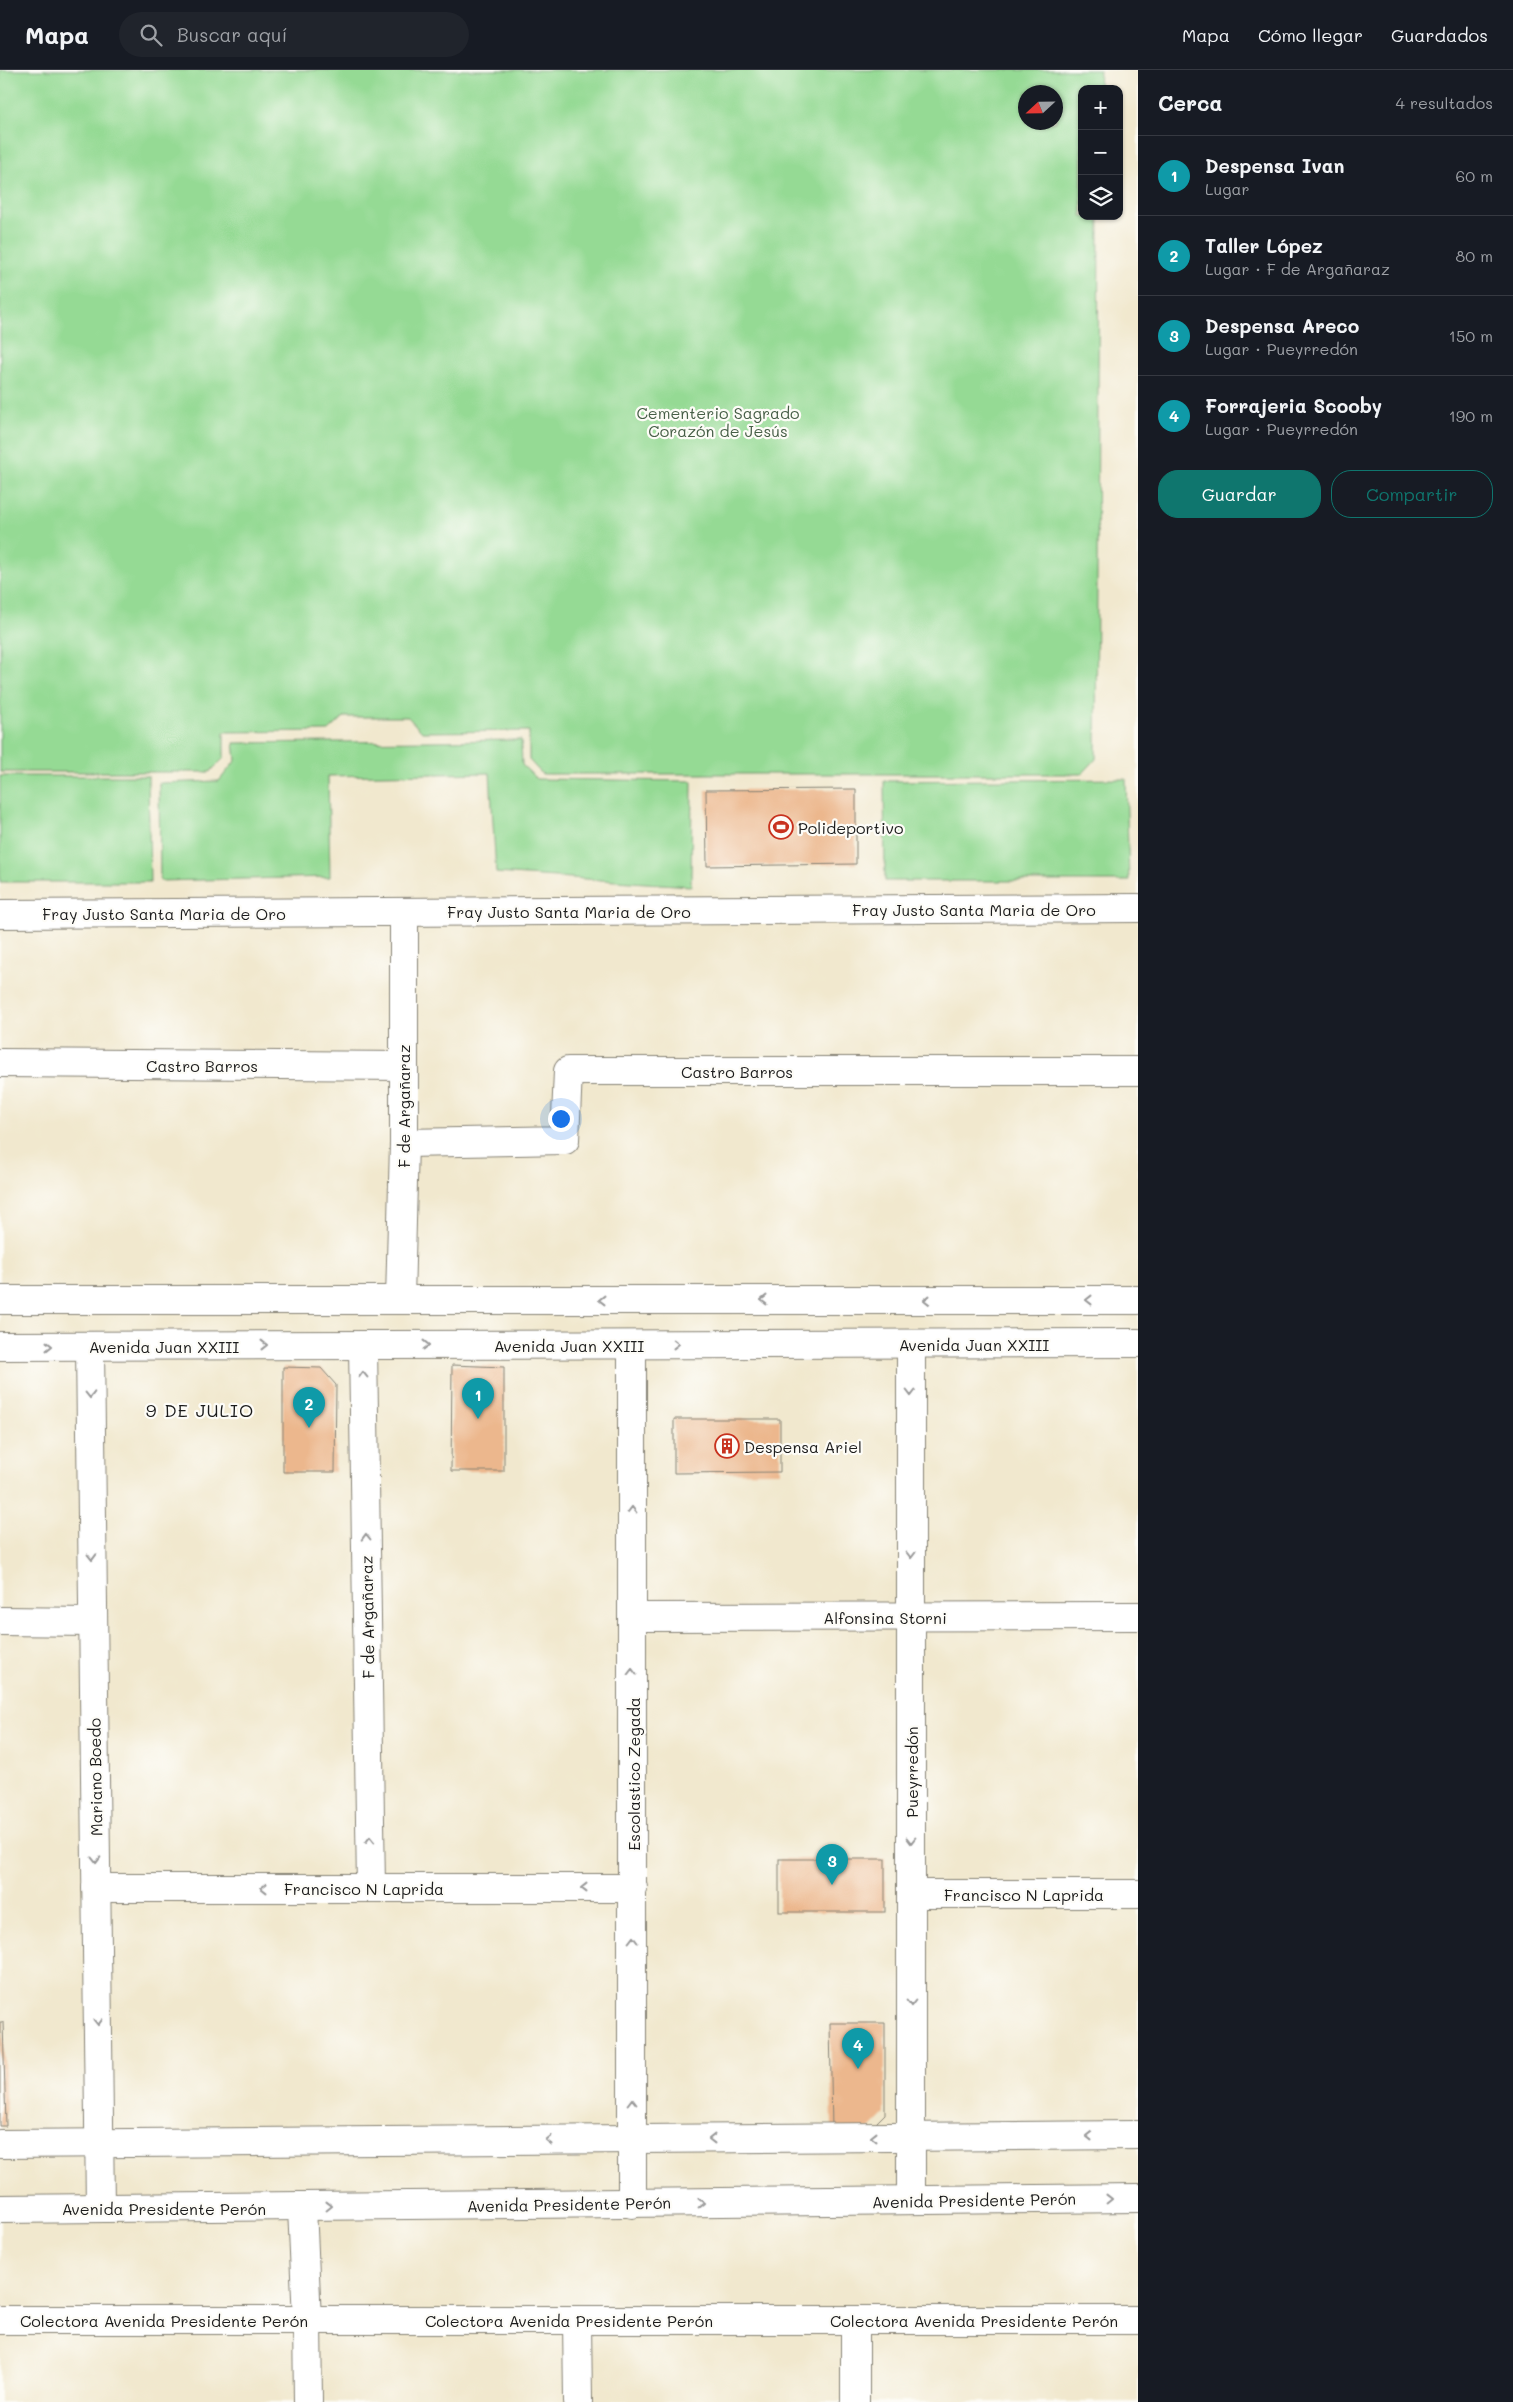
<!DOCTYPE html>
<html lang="es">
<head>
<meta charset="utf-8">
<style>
	:root { --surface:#171b24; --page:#20242c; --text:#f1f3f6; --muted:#9ea1a6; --line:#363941; --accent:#0f766e }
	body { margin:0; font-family:Mali,sans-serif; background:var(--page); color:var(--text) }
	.controls { position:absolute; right:15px; top:15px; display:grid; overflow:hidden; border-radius:10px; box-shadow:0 1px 4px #0004 }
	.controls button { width:45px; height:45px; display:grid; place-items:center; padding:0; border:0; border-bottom:1px solid var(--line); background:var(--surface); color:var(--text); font:25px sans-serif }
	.compass { position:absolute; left:1018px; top:15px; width:45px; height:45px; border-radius:50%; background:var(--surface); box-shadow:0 1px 4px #0004; rotate:248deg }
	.you { position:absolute; left:560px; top:1048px; width:18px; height:18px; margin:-12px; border:4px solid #fff; border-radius:50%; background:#1a73e8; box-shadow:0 0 0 8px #1a73e833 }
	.badge { display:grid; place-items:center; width:32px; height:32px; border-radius:50%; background:var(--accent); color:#fff; font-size:16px; font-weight:700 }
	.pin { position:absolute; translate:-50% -41px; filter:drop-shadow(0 1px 2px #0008) }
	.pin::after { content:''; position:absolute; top:26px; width:18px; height:15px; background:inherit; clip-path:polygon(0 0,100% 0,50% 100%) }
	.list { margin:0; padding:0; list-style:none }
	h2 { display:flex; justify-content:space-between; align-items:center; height:65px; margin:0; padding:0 20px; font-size:21px }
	h2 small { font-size:16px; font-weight:400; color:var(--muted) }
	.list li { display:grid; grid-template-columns:32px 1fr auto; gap:15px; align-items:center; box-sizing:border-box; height:80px; padding:0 20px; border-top:1px solid var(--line) }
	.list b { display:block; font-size:19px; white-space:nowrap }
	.list p { margin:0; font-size:16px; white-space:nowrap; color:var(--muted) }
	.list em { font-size:16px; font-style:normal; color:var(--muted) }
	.actions { display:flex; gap:10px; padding:15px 20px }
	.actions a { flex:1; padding:11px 0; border:1px solid var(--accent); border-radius:20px; text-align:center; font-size:18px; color:var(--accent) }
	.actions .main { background:var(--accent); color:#fff }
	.icon { flex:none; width:28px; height:28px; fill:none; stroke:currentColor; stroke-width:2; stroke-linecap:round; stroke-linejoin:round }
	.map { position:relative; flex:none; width:1138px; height:2332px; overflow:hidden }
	header { display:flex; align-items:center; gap:30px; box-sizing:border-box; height:70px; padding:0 25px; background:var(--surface); border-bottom:1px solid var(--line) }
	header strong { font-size:24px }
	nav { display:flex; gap:28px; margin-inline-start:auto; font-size:18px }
	.search { width:350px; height:45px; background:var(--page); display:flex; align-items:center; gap:12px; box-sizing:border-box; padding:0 18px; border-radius:28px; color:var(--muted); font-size:19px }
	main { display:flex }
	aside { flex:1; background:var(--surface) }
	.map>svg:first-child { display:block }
	.green { fill:#95da94; stroke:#587b58; fill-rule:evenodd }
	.building { fill:#ecb78d }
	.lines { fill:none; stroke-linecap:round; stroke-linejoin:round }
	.minor-casing { stroke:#868275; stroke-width:30 }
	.minor { stroke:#fff; stroke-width:28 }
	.oneway { stroke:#999 }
	.labels { text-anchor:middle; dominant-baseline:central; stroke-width:4.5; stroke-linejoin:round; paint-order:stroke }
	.park-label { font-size:16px; fill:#465e46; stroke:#fdfcf7 }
	.poi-label { font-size:16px; fill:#1c1c1c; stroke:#fdfcf7; text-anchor:start }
	.street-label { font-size:16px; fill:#1c1c1c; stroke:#fdfcf7 }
	.neighbourhood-label { font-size:18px; letter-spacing:1px; fill:#1c1c1c; stroke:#fdfcf7 }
</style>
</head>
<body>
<header>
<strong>Mapa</strong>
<div class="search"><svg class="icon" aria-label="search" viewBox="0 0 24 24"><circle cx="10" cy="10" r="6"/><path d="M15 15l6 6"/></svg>Buscar aquí</div>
<nav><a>Mapa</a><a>Cómo llegar</a><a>Guardados</a></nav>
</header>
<main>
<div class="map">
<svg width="1138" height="2332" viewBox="0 0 1138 2332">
	<rect width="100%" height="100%" fill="#fdfcf7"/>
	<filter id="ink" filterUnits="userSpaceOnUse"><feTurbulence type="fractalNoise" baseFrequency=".02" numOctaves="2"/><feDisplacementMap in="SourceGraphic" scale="10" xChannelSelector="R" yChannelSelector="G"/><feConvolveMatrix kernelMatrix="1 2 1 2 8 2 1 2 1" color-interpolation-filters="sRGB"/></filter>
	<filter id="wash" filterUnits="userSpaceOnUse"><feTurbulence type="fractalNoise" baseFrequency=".0096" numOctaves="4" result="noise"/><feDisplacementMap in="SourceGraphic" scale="20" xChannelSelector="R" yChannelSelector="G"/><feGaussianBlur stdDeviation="1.12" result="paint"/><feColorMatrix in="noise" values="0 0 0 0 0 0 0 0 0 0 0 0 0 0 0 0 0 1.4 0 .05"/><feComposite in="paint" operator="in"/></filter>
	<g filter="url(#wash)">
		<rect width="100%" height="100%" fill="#f1e8ce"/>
		<g class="green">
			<path d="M0,0H1100L1099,19H1082V146H1099L1096,689L1082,704H542L529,690V661L422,662L408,647H344L329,661L224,662V688L210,702H0ZM1056,22V52H1026V22Z"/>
			<polygon points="521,670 522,695 537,709 692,711 691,816 496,803 490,703 328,706 330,807 160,811 159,713 219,711 236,690 234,673"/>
			<polygon points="0,706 148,706 150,812 0,812"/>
			<polygon points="1126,709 1129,811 885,811 884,711"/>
		</g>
		<g id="blocks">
			<g class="building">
				<polygon points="856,719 856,794 707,796 706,720"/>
				<polygon points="452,1295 504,1297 504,1401 451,1401"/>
				<polygon points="283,1297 321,1298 336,1315 335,1402 283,1402"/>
				<polygon points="674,1349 780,1349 780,1402 674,1403"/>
				<rect x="779" y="1789" width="106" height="53"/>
				<polygon points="0,1952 3,1952 6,2056 0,2056"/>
				<polygon points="830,1953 885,1953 885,2044 870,2059 832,2059"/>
			</g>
		</g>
	</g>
	<g filter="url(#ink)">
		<use href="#blocks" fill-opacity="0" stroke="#868275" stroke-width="1"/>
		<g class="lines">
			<g class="minor-casing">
				<g id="minor">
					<polyline points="0,844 1138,838"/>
					<polyline points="0,993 404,996"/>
					<polyline points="404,1073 565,1070 568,1001 1138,1001"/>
					<polyline points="0,1230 1138,1230"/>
					<polyline points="400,1230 404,1073 404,842"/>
					<polyline points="911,1274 911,2130"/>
					<polyline points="363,1275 371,1818"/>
					<polyline points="632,1275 632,2134"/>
					<polyline points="0,1276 1138,1273"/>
					<polyline points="90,1276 100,2138"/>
					<polyline points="632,1547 1138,1546"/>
					<polyline points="0,1551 93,1552"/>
					<polyline points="96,1818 633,1818"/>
					<polyline points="911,1824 1138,1824"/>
					<polyline points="0,2074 1138,2065"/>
					<polyline points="302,2137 307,2250 308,2332"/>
					<polyline points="0,2139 1138,2128"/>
					<polyline points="0,2250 1138,2250"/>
					<polyline points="577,2250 578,2332"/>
					<polyline points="855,2332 855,2250"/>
				</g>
			</g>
			<use href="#minor" class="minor"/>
		</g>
		<defs><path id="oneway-chevron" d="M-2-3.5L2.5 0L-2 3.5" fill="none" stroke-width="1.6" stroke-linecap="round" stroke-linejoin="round" transform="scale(1.25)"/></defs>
		<g class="oneway">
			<use href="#oneway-chevron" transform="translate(602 1230) rotate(-180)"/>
			<use href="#oneway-chevron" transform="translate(764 1230) rotate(-180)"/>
			<use href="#oneway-chevron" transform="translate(927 1230) rotate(-180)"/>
			<use href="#oneway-chevron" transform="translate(1089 1230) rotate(-180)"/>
			<use href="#oneway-chevron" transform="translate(676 1274)"/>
			<use href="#oneway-chevron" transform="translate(264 1275)"/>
			<use href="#oneway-chevron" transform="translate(426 1275)"/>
			<use href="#oneway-chevron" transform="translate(49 1276)"/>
			<use href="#oneway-chevron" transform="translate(363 1305) rotate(-91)"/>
			<use href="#oneway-chevron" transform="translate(911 1323) rotate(90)"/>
			<use href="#oneway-chevron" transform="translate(90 1325) rotate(89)"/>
			<use href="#oneway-chevron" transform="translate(632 1440) rotate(-90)"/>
			<use href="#oneway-chevron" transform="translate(366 1467) rotate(-91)"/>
			<use href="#oneway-chevron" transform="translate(911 1485) rotate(90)"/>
			<use href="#oneway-chevron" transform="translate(92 1487) rotate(89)"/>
			<use href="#oneway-chevron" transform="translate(632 1602) rotate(-90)"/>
			<use href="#oneway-chevron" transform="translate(370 1770) rotate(-91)"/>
			<use href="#oneway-chevron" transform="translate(911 1770) rotate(90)"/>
			<use href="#oneway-chevron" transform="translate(96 1790) rotate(89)"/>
			<use href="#oneway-chevron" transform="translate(264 1818) rotate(-180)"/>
			<use href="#oneway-chevron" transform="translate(584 1818) rotate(180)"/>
			<use href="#oneway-chevron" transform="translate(633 1870) rotate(-90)"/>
			<use href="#oneway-chevron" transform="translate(911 1933) rotate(90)"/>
			<use href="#oneway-chevron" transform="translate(98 1952) rotate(89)"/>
			<use href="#oneway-chevron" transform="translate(632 2032) rotate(-90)"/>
			<use href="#oneway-chevron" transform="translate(1089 2066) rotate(180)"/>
			<use href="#oneway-chevron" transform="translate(874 2067) rotate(180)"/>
			<use href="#oneway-chevron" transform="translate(712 2069) rotate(180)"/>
			<use href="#oneway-chevron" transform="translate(549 2070) rotate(180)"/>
			<use href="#oneway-chevron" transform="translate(1109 2129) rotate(-1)"/>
			<use href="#oneway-chevron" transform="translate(701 2133) rotate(-1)"/>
			<use href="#oneway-chevron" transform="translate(329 2136) rotate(-1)"/>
		</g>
	</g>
	<defs>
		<g id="stadium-ring" transform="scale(1.25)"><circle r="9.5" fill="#fdfcf7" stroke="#c8321e" stroke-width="1.5"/><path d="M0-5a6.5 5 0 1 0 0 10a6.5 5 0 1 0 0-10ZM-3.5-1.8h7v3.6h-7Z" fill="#c8321e"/></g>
		<g id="building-ring" transform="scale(1.25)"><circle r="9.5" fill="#fdfcf7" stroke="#c8321e" stroke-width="1.5"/><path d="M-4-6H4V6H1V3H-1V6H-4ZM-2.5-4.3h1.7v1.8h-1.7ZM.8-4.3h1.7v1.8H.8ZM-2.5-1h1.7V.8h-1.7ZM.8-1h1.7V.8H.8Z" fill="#c8321e"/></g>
	</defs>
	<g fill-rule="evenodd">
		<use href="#stadium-ring" x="781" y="757"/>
		<use href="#building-ring" x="727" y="1376"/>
	</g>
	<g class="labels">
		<g class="park-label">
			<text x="718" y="342">Cementerio Sagrado<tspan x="718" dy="18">Corazón de Jesús</tspan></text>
		</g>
		<g class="poi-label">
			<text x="798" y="757">Polideportivo</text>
			<text x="744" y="1376">Despensa Ariel</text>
		</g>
		<g class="street-label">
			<text x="974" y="839">Fray Justo Santa Maria de Oro</text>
			<text x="569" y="841">Fray Justo Santa Maria de Oro</text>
			<text x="164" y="843">Fray Justo Santa Maria de Oro</text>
			<text x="202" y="995">Castro Barros</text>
			<text x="737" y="1001">Castro Barros</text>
			<text transform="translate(403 1036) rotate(-90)">F de Argañaraz</text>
			<text x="974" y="1274">Avenida Juan XXIII</text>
			<text x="569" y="1275">Avenida Juan XXIII</text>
			<text x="164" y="1276">Avenida Juan XXIII</text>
			<text transform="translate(367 1547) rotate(-91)">F de Argañaraz</text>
			<text x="885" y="1547">Alfonsina Storni</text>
			<text transform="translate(911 1702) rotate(-90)">Pueyrredón</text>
			<text transform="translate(633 1704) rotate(-90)">Escolastico Zegada</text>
			<text transform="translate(95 1707) rotate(-91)">Mariano Boedo</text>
			<text x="364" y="1818">Francisco N Laprida</text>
			<text x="1024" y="1824">Francisco N Laprida</text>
			<text transform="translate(974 2130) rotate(-1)">Avenida Presidente Perón</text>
			<text transform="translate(569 2134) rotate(-1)">Avenida Presidente Perón</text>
			<text x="164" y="2138">Avenida Presidente Perón</text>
			<text x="164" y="2250">Colectora Avenida Presidente Perón</text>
			<text x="569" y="2250">Colectora Avenida Presidente Perón</text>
			<text x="974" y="2250">Colectora Avenida Presidente Perón</text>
		</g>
		<g class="neighbourhood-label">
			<text x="200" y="1340">9 DE JULIO</text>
		</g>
	</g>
</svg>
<div class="controls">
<button>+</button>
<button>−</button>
<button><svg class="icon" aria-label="layers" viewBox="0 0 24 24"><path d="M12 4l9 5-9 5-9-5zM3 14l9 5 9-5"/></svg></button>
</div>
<svg class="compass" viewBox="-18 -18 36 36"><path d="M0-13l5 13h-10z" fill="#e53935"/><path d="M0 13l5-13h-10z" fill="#9ea1a6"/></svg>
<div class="you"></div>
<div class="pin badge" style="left:478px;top:1349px;background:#0f9aa8">1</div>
<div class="pin badge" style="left:309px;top:1358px;background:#0f9aa8">2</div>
<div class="pin badge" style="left:832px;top:1815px;background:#0f9aa8">3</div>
<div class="pin badge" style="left:858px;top:1999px;background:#0f9aa8">4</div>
</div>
<aside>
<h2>Cerca<small>4 resultados</small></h2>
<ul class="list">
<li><span class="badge" style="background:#0f9aa8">1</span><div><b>Despensa Ivan</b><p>Lugar</p></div><em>60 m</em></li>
<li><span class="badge" style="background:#0f9aa8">2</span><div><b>Taller López</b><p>Lugar · F de Argañaraz</p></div><em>80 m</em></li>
<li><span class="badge" style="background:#0f9aa8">3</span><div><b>Despensa Areco</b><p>Lugar · Pueyrredón</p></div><em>150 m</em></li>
<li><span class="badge" style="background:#0f9aa8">4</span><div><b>Forrajeria Scooby</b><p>Lugar · Pueyrredón</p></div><em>190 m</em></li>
</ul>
<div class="actions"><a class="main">Guardar</a><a>Compartir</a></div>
</aside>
</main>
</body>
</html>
